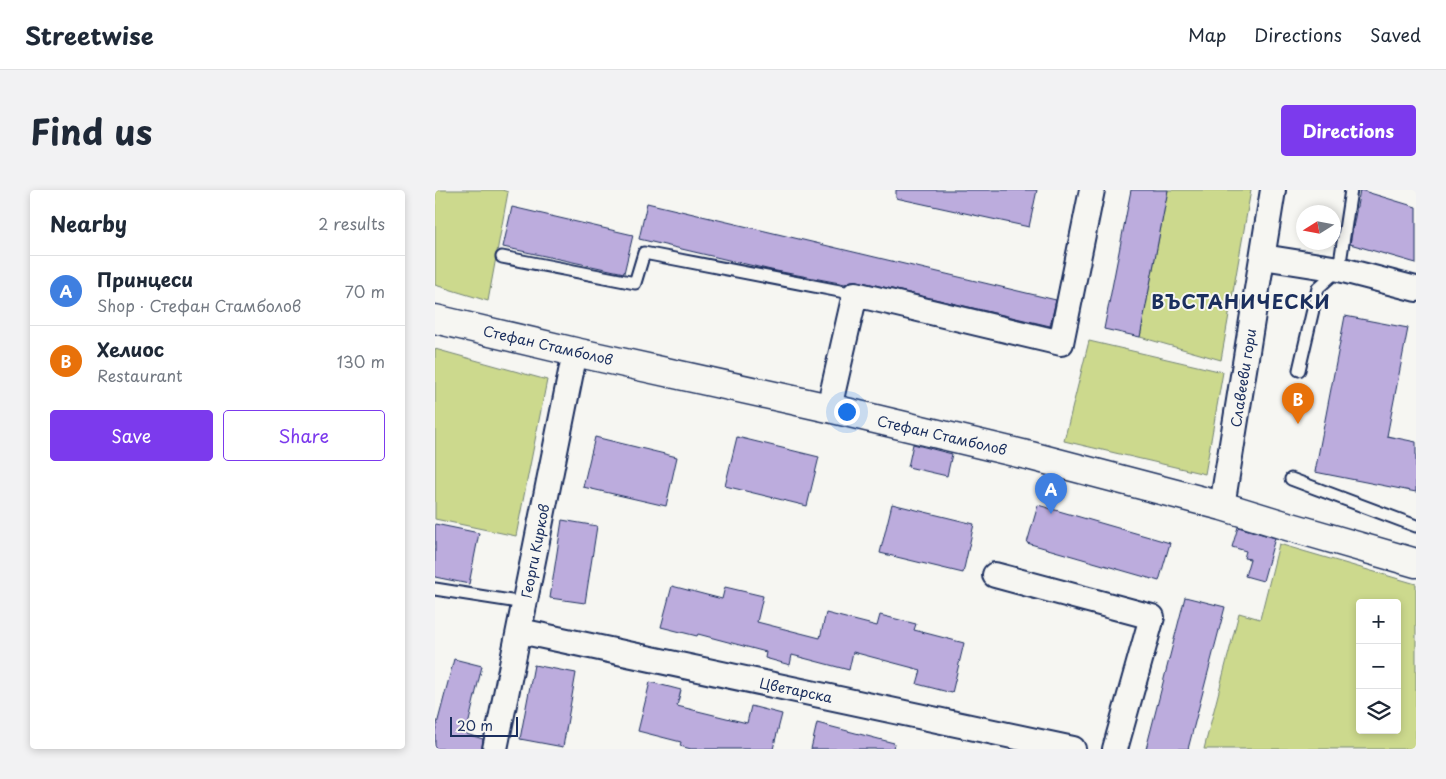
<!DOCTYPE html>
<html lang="en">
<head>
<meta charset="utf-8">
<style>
	:root { --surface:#fff; --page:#f2f2f3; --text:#1f2937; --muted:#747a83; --line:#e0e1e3; --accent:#7c3aed }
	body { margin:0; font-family:"Playpen Sans",sans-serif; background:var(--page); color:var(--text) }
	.controls { position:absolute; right:15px; bottom:15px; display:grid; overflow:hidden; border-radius:5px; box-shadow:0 2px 8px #0003 }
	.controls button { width:45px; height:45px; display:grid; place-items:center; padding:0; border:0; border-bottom:1px solid var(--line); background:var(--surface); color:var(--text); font:25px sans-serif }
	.compass { position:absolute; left:861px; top:15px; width:45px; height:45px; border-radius:50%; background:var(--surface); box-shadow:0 2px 8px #0003; rotate:259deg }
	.scale { position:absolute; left:15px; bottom:12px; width:68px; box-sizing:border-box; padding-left:5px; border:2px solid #1b2f5e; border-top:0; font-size:14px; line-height:18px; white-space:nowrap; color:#1b2f5e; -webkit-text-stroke:4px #f6f6f2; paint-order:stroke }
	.you { position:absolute; left:411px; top:221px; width:18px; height:18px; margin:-12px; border:4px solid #fff; border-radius:50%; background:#1a73e8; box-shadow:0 0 0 8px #1a73e833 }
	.badge { display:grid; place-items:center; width:32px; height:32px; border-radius:50%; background:var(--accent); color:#fff; font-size:16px; font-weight:700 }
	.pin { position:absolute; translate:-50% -41px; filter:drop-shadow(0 1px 2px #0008) }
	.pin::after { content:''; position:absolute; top:26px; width:18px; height:15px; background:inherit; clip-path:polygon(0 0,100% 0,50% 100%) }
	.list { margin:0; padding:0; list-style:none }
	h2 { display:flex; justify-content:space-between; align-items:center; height:65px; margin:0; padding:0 20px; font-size:21px }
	h2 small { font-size:16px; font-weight:400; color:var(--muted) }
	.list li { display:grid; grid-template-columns:32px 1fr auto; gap:15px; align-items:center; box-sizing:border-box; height:70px; padding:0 20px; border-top:1px solid var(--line) }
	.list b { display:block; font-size:19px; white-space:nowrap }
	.list p { margin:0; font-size:16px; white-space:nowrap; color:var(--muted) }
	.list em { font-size:16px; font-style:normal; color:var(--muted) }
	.actions { display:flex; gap:10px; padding:15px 20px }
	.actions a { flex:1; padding:11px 0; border:1px solid var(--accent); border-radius:5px; text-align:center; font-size:18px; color:var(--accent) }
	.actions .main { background:var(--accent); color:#fff }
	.icon { flex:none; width:28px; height:28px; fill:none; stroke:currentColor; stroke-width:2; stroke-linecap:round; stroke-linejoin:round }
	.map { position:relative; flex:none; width:981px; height:559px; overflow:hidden; border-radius:5px }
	header { display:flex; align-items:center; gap:30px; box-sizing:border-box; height:70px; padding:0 25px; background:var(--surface); border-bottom:1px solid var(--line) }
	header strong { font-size:24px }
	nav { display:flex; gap:28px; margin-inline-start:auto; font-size:18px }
	.intro { display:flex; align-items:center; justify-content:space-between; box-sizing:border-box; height:120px; padding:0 30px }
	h1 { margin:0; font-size:35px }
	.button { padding:12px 22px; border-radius:5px; background:var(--accent); color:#fff; font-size:18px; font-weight:700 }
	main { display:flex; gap:30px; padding:0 30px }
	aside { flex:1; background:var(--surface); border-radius:5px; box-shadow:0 2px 8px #0003 }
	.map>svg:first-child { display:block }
	.green { fill:#ccd98d; stroke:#748476; fill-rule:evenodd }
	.building { fill:#bcacdd; stroke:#1b2f5e }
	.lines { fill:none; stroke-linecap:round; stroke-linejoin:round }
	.service-casing { stroke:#1b2f5e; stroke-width:15 }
	.minor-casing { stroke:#1b2f5e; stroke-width:28 }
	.tertiary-casing { stroke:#1b2f5e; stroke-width:31 }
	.service { stroke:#f6f6f2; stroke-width:11 }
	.minor { stroke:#f6f6f2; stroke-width:24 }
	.tertiary { stroke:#f6f6f2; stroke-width:28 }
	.labels { text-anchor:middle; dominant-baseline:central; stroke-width:4; stroke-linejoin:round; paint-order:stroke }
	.street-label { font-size:14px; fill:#1b2f5e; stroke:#f6f6f2 }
	.district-label { font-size:19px; font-weight:bold; letter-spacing:1px; fill:#1b2f5e; stroke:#f6f6f2 }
</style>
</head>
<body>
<header>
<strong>Streetwise</strong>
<nav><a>Map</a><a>Directions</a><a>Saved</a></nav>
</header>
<div class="intro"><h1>Find us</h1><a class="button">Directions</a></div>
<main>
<aside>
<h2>Nearby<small>2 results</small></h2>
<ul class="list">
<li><span class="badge" style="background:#3f7fe0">A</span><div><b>Принцеси</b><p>Shop · Стефан Стамболов</p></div><em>70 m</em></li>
<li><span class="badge" style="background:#e8710a">B</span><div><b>Хелиос</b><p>Restaurant</p></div><em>130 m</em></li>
</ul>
<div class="actions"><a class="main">Save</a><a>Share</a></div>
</aside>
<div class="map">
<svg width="981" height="559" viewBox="0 0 981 559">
	<rect width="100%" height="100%" fill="#f6f6f2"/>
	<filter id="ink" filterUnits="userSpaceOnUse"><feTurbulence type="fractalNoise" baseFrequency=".02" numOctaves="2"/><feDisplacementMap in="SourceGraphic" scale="10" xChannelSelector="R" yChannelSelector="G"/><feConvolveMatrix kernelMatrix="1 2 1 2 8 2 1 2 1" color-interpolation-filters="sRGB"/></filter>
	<g filter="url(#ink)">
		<g class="green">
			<polygon points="0,0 67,0 73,2 53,111 0,95"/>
			<polygon points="733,0 816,0 786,170 705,147"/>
			<polygon points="654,151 788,182 770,284 629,251"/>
			<polygon points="0,159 112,190 81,346 0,329"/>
			<path d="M844,354L981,394V559H769L804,423L825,429ZM925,413H962V540H925Z"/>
		</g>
		<g class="building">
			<polygon points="461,0 602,0 594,37 461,8"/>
			<polygon points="696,0 733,0 705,147 669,139"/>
			<polygon points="925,0 981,17 981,73 915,54"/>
			<polygon points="212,13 621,110 615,136 423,91 416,91 410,94 336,80 204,49"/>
			<polygon points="77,17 198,45 189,83 68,57"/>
			<polygon points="910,126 973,138 952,246 981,252 981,302 880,282"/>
			<polygon points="160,247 242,267 231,316 148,297"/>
			<polygon points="302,247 384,267 372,316 290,296"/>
			<polygon points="478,254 517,264 512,286 473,277"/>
			<polygon points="457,314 539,334 528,383 445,363"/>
			<polygon points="603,315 735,353 724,391 592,353"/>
			<polygon points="127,330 162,336 150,413 115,408"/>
			<polygon points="0,334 44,343 34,394 0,387"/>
			<polygon points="803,337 840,348 828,391 810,386 815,369 809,368 811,361 797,357"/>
			<polygon points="237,396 287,409 290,397 328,406 322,432 385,448 391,423 442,436 445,425 481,434 479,440 529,453 517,503 482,494 486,480 418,462 414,480 357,465 355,475 330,468 331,462 263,444 262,446 226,437"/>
			<polygon points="750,407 790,417 753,559 711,559"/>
			<polygon points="19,469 47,476 31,544 48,549 47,559 0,559 0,542"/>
			<polygon points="99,475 141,483 128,557 85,549"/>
			<polygon points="215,492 246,500 242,516 312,533 316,516 347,524 338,559 256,559 245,556 246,552 203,541"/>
			<polygon points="382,533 459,553 458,559 376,559"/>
		</g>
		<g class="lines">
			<g class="service-casing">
				<g id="service">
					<polyline points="67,67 200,93 209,63 420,104"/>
					<polyline points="864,180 883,98 904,79 916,0"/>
					<polyline points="856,289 981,336"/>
					<polyline points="0,399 89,413"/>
				</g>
			</g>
			<g class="minor-casing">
				<g id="minor">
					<polyline points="828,67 904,79 981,99"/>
					<polyline points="394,218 420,104 626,153 657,0"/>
					<polyline points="787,316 838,0"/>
					<polyline points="560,385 717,427 680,559"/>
					<polyline points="85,441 638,559"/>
					<polyline points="60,559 140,162"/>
				</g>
			</g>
			<g class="tertiary-casing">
				<polyline id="tertiary" points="0,129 140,162 394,218 596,266 787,316 849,335 981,373"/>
			</g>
			<use href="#service" class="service"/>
			<use href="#minor" class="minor"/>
			<use href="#tertiary" class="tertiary"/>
		</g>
	</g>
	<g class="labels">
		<g class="street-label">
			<text transform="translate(113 155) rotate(13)">Стефан Стамболов</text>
			<text transform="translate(808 188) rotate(-81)">Славееви гори</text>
			<text transform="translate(507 245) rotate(13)">Стефан Стамболов</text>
			<text transform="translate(100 361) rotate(-79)">Георги Кирков</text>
			<text transform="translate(361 500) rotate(12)">Цветарска</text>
		</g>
		<g class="district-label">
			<text x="806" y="111">ВЪСТАНИЧЕСКИ</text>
		</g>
	</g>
</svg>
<div class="controls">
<button>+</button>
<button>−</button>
<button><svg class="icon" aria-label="layers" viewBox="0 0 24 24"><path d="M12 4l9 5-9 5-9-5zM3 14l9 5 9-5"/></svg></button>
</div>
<svg class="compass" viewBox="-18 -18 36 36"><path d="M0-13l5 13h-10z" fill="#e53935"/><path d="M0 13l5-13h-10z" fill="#747a83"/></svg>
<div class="scale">20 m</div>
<div class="you"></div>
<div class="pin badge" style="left:616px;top:324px;background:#3f7fe0">A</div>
<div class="pin badge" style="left:863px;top:234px;background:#e8710a">B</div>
</div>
</main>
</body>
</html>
